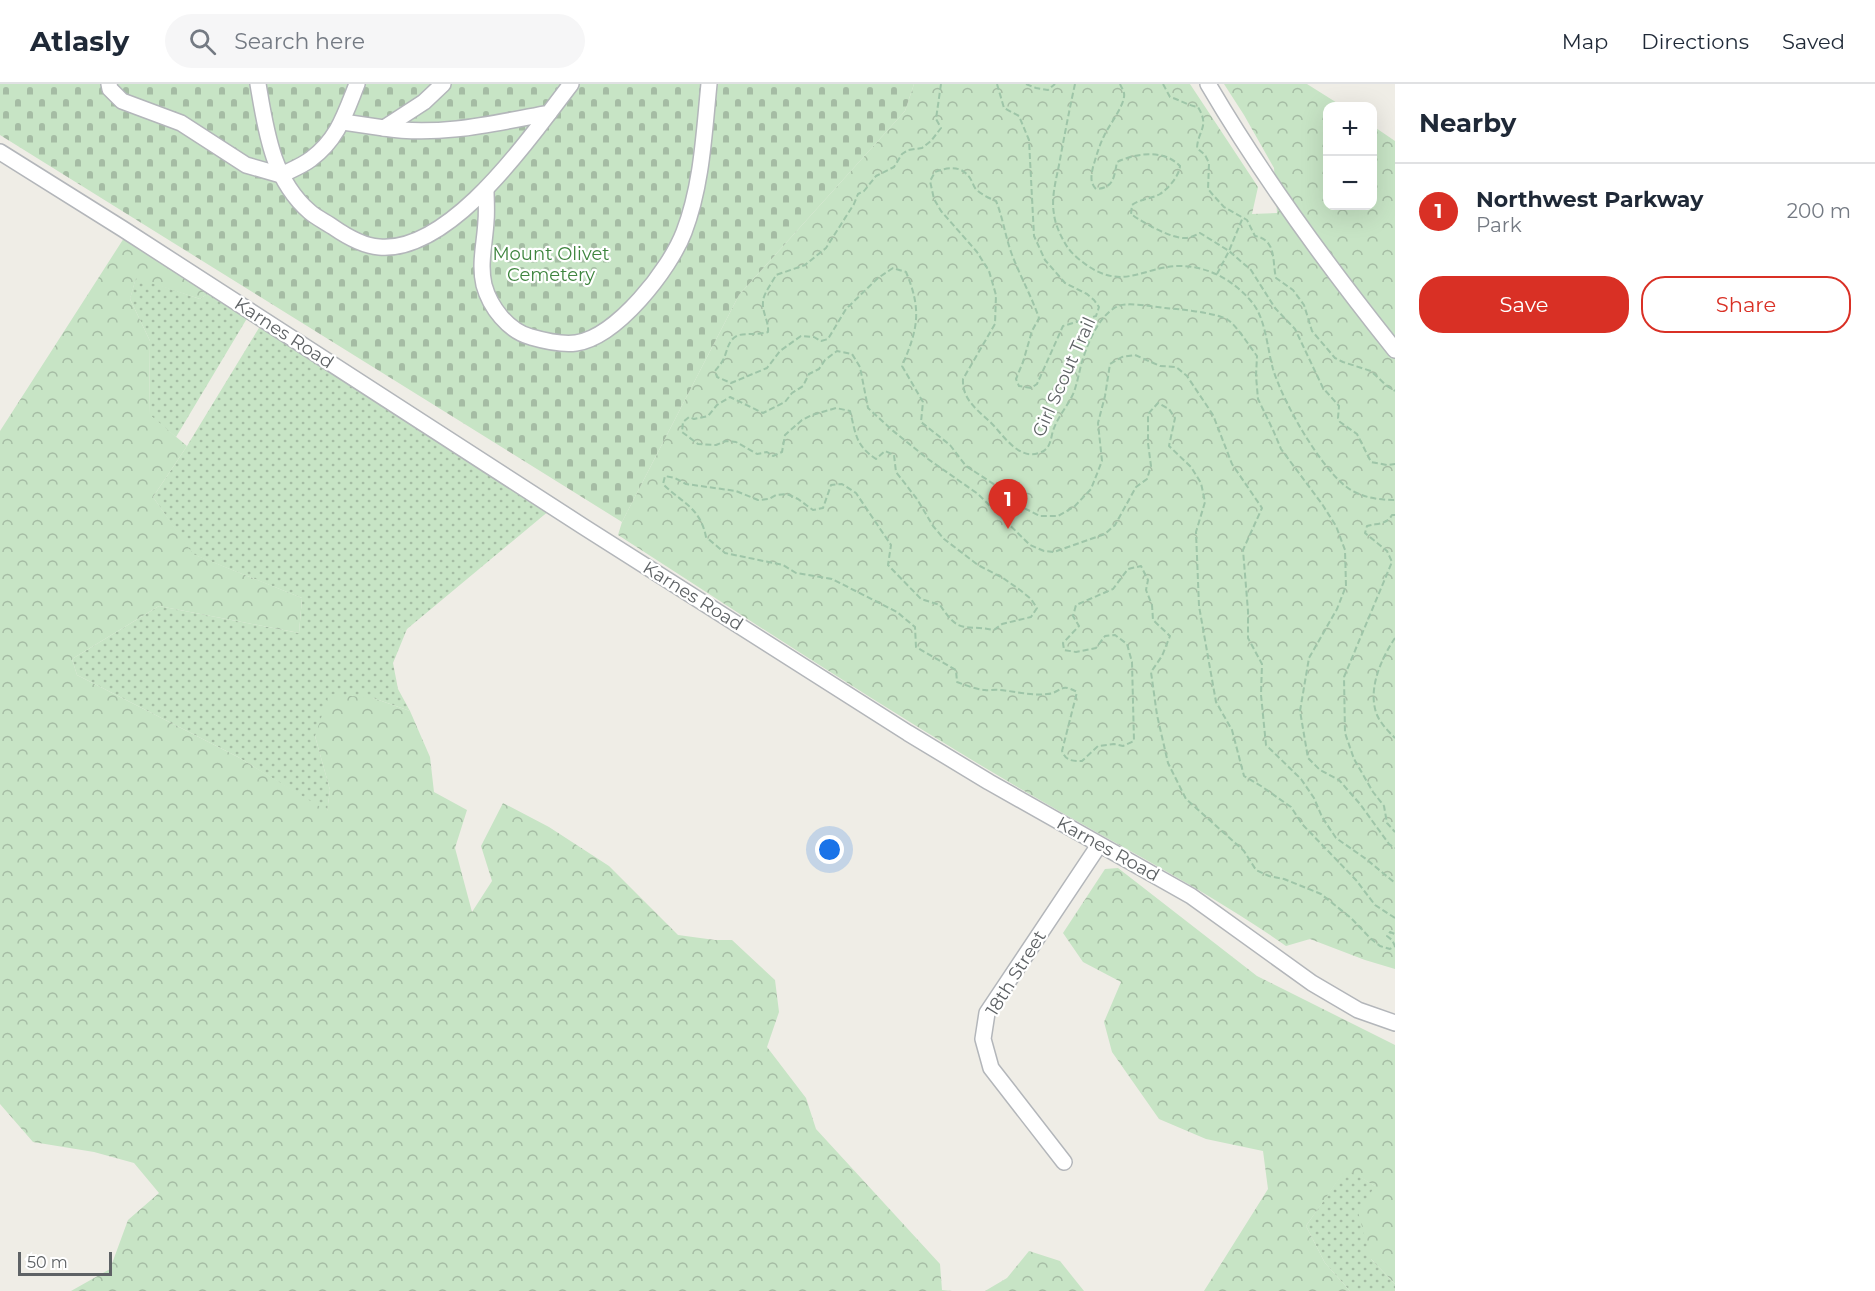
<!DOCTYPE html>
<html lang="en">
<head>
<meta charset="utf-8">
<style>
	:root { --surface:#fff; --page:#f6f6f7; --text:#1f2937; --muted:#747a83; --line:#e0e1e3; --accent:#d93025 }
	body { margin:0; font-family:Montserrat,sans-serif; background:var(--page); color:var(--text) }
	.controls { position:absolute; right:18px; top:18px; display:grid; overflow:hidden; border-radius:12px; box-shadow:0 6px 24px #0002 }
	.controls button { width:54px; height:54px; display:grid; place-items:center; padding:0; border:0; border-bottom:2px solid var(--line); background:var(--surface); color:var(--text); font:30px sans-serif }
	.scale { position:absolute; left:18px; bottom:15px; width:94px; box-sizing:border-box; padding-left:6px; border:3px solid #5e6265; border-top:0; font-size:16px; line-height:21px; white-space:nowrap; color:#5e6265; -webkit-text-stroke:4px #fff; paint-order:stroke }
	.you { position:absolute; left:830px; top:766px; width:21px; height:21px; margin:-15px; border:4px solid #fff; border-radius:50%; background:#1a73e8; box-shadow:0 0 0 9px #1a73e833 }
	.badge { display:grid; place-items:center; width:39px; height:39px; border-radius:50%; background:var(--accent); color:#fff; font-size:20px; font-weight:700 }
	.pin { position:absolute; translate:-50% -50px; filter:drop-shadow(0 2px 3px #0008) }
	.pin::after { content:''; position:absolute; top:32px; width:21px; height:18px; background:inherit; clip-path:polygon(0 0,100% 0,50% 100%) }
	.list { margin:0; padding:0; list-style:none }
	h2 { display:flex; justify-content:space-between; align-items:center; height:78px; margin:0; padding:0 24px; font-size:26px }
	h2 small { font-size:20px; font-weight:400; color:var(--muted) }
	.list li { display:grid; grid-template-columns:39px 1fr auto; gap:18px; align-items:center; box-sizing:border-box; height:96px; padding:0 24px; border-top:2px solid var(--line) }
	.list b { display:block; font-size:22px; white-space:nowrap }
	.list p { margin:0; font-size:20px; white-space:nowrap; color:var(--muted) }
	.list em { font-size:20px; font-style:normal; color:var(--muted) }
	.actions { display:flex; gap:12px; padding:18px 24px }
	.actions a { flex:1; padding:14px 0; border:2px solid var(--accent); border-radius:24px; text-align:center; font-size:21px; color:var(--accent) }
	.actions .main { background:var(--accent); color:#fff }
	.icon { flex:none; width:33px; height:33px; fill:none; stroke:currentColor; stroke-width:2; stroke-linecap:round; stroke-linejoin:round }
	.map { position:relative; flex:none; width:1395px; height:1207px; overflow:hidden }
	header { display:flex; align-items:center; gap:36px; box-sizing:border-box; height:84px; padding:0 30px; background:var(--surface); border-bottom:2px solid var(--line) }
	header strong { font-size:28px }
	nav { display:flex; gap:33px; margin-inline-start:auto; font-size:21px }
	.search { width:420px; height:54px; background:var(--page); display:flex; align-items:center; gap:15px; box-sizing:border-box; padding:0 21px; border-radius:33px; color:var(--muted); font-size:22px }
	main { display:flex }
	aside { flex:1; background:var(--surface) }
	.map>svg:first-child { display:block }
	.grass { fill:url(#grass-dots) }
	.forest { fill:url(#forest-crowns) }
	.cemetery { fill:url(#cemetery-stones) }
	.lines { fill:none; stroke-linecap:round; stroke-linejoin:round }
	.minor-casing { stroke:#b3b6ba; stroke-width:18 }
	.path { stroke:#9ec5a8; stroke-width:2; stroke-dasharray:6 3; stroke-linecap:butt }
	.minor { stroke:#fff; stroke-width:15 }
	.labels { text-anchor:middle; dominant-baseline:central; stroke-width:4.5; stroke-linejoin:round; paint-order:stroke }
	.park-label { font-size:18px; fill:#3e853e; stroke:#fff }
	.street-label { font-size:18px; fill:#5e6265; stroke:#fff }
</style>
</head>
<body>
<header>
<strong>Atlasly</strong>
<div class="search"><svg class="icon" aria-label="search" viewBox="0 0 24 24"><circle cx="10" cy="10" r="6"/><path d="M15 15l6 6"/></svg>Search here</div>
<nav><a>Map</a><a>Directions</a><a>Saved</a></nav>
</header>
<main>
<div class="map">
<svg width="1395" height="1207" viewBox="0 0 1395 1207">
	<defs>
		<pattern id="grass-dots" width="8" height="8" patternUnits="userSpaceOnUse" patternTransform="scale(1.5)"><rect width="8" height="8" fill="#c7e4c5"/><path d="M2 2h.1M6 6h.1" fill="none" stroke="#a5bca4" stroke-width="1.8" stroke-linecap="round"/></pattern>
		<pattern id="forest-crowns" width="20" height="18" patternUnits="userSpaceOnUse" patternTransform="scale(1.5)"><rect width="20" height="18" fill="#c7e4c5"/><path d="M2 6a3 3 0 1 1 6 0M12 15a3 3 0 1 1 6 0" fill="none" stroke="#a5bca4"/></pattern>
		<pattern id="cemetery-stones" width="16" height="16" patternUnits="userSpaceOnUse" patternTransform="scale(1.5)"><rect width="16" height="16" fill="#c7e4c5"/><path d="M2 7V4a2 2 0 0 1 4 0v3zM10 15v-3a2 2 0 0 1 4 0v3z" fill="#a5bca4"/></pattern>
	</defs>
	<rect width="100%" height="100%" fill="#efede6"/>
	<g class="grass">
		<polygon points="136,193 200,215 210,208 249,231 176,353 149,331 150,257 130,215"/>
		<polygon points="262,239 550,426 407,545 393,579 398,605 410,627 373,614 315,652 330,706 327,728 238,673 77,591 72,575 159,522 299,549 302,514 192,470 153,413 187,362"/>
		<polygon points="1346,1084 1375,1102 1371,1175 1395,1200 1395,1207 1350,1207 1325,1179 1306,1142"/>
	</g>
	<g class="forest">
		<path d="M914,0H1190L1258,103L1252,130L1277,129L1274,84L1244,31L1224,0H1307L1342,22H1328V122H1372L1373,42L1395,57V885L1365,876L1310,855L1286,862C1198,800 1101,753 1009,698C876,620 748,535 618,451L622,438L739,211L905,27Z"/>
		<polygon points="124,154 210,208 200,215 136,194 130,215 150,257 149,330 187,362 153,413 193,470 302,514 299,549 159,522 72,575 77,591 238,673 327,727 330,706 315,652 329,610 373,614 410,627 430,673 434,708 467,726 455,764 472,828 492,797 481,762 503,719 549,743 609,782 678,851 715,856 732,856 775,896 779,928 767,963 806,1014 816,1045 940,1180 942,1206 952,1207 71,1207 110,1185 128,1136 159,1109 134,1079 94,1068 33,1058 0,1020 0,347"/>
		<polygon points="1118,784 1257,892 1395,961 1395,1200 1371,1175 1358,1128 1375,1102 1346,1085 1306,1142 1325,1179 1350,1207 1204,1207 1268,1105 1263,1067 1206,1055 1159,1035 1112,968 1104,938 1121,898 1083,878 1063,849 1105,785"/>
		<polygon points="1029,1167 1060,1177 1084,1207 985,1207 1007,1194"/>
	</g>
	<polygon class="cemetery" points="0,0 914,0 905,27 739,211 622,438 0,51"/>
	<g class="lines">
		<g class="minor-casing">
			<g id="minor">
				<path d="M109,0L110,5L122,17L181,39L246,81L281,91C291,86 302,82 311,75C338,55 345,30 357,0"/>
				<path d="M258,0C266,47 272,95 310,128C317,134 326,138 333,143C346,152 363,162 379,163C443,169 515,74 549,29"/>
				<path d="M1208,0C1263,94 1327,181 1395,266"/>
				<polyline points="343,38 384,44 424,18 443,0"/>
				<path d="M384,44C439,53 496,39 549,29L571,0"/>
				<polyline points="0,68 123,145 584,443 908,649 989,698 1191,812 1312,899 1358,926 1395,939"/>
				<path d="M486,105C486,116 487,127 486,137C485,158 479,180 484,201C490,223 508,247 531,253C545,257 561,261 576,259C617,253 670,185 684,148C702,101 704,49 709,0"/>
				<polyline points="1064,1078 991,984 983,955 987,929 1099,761"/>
			</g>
		</g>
		<g class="path">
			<path d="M941,0L936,35L941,44L931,57L922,64L908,66L902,70L894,83L876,92L864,107L858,110L854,120L826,164L805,181L776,191C772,199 763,210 763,218C762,229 769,237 768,248C758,251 749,249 739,251C728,255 728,265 724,274C722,279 718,283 715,287L717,293L731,299L767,284L780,267L801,252L814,253L821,257L828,255L846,225L878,194L893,184L906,188C922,226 918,245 902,282L923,318L921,338L950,361L966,382L1012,412L1024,424L1040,432H1058L1074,423L1091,405L1102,377L1098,339L1105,312L1110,280L1122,273L1135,271L1160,282L1176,283L1187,292L1213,331L1232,380L1262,424L1243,466L1248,527V554L1262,580L1261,611L1266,661L1301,695L1314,714L1322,733L1336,754L1366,775L1395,799"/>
			<path d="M997,0L1004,24L1019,32L1029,56L1034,152L1045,176L1065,199L1087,210L1094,216L1099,223L1096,232L1063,242L1037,300L1031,304L1019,302L1016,295L1023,278L1032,247L1039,234C1031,211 1019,190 1011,168C1005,151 1003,134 996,117C989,114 980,110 975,104C973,101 972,97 970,94C961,81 948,83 935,88L930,97L934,115L941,127L977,168L989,187L996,211L995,240L963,295C962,314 975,324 988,336C1001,347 1017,377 1039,369C1052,365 1050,354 1054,344C1059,331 1069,320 1074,308C1077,299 1079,290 1081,281C1087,261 1097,234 1116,223C1125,217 1154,223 1165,224C1179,225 1218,229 1228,236C1237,242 1250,263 1257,272L1256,292L1258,315L1273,346L1281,365L1322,420L1336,442L1345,466L1346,502L1337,525L1309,574L1300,627L1308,674L1320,686L1339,696L1360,720L1389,760L1395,764"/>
			<polyline points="1026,0 1036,4 1048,6 1055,0"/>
			<path d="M1075,0C1069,27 1064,54 1059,81C1056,96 1051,114 1054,130C1055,141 1062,155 1068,164C1073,171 1081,177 1088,182C1124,206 1143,183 1179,182C1208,182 1233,196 1251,217C1266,234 1267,264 1273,285C1283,318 1318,379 1344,401C1358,413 1377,416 1395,416"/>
			<path d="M1120,0C1121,3 1123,5 1124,9C1126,20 1109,41 1104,52C1099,62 1096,73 1093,83C1091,92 1090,99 1096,105C1114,104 1114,93 1117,78C1136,69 1164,65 1180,82C1179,92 1169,104 1160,110C1151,115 1140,115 1132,121L1131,130C1142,138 1171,155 1186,154C1190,154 1196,151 1200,149L1229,167L1251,186L1275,224L1295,245L1323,304L1339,322L1338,334L1340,338L1357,350L1371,378L1387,381L1395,380"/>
			<path d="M1163,0L1170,13C1180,16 1189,22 1198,23C1210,43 1198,46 1197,64L1205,71L1209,79L1208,105L1213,111L1224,123L1247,136L1255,152C1277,156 1272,177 1276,194L1293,206L1304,221L1312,247L1335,274L1343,278L1371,287L1387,302L1395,307"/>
			<polyline points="1217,190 1229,167 1243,133"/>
			<path d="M1395,431H1392C1386,441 1378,439 1367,442L1365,449L1387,467L1392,478L1344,593L1345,649L1354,675L1373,708L1384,722L1387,739L1395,748"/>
			<path d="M1395,554C1381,575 1367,606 1377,631C1381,640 1389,648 1395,654"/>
			<path d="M1395,834L1375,821L1356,796L1302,740L1291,723L1261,702L1244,692L1232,646L1216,618L1199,522L1196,448L1205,418L1201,399L1191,383L1169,362L1175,334L1169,325L1158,319L1148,330V359L1151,382L1147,395L1136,403L1115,441L1105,450L1054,468L1044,467L1030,461L978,410L928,375L892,346L868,324L860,283L852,270L837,267L825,276L819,285L809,290L803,302L792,309L785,318L763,329L730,313L717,321L708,332L694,335L689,333L683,338L682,348L698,360L716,361L726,357L736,358L757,370L767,368L773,372L782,368L785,351L802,336L812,331L836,324L850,327C856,350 855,361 876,375L885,367L894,371L896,388L917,415L933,442L944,455L978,481L1003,494L1020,506L1031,515L1037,524L1031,533L1002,540L994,546C962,540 960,551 940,521L921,515L888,481L891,461L856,409L842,400L831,401L823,424L813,426L798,415L787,410L776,411L769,415L758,416L736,407L686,400L675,394L665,392L663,400C682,419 700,423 706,453L725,469L783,481L796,489L832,495L897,528L915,543L916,563L956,586L957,598C965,601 975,605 985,606C989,607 994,605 999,606C1014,607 1031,612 1047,610C1062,609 1059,598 1077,608L1062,667C1066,677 1072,677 1082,677L1098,662L1114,660L1123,662L1134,657L1132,578L1127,560L1115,551L1105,552L1096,564L1076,568L1064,566L1063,559L1079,542L1073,532L1076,521L1113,505L1128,485L1141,482L1148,496L1146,506L1152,521L1153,536L1170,552L1162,572L1151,588L1157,631L1168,679L1186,715L1244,767L1256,786L1269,792L1284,795L1321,810L1351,834L1370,854L1380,862L1390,865L1395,862L1392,856L1387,852L1390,848L1395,850"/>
		</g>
		<use href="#minor" class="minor"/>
	</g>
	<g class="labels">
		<g class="park-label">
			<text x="551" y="170">Mount Olivet<tspan x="551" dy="21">Cemetery</tspan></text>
		</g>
		<g class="street-label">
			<text transform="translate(284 249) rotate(33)">Karnes Road</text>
			<text transform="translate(1064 293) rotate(-66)">Girl Scout Trail</text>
			<text transform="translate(693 512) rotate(32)">Karnes Road</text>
			<text transform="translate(1108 765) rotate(29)">Karnes Road</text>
			<text transform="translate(1016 889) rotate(-58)">18th Street</text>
		</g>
	</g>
</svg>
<div class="controls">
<button>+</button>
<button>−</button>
</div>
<div class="scale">50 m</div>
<div class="you"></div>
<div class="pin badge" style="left:1008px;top:445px">1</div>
</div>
<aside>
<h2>Nearby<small></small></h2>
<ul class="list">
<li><span class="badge">1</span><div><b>Northwest Parkway</b><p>Park</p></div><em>200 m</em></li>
</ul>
<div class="actions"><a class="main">Save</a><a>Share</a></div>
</aside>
</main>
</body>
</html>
